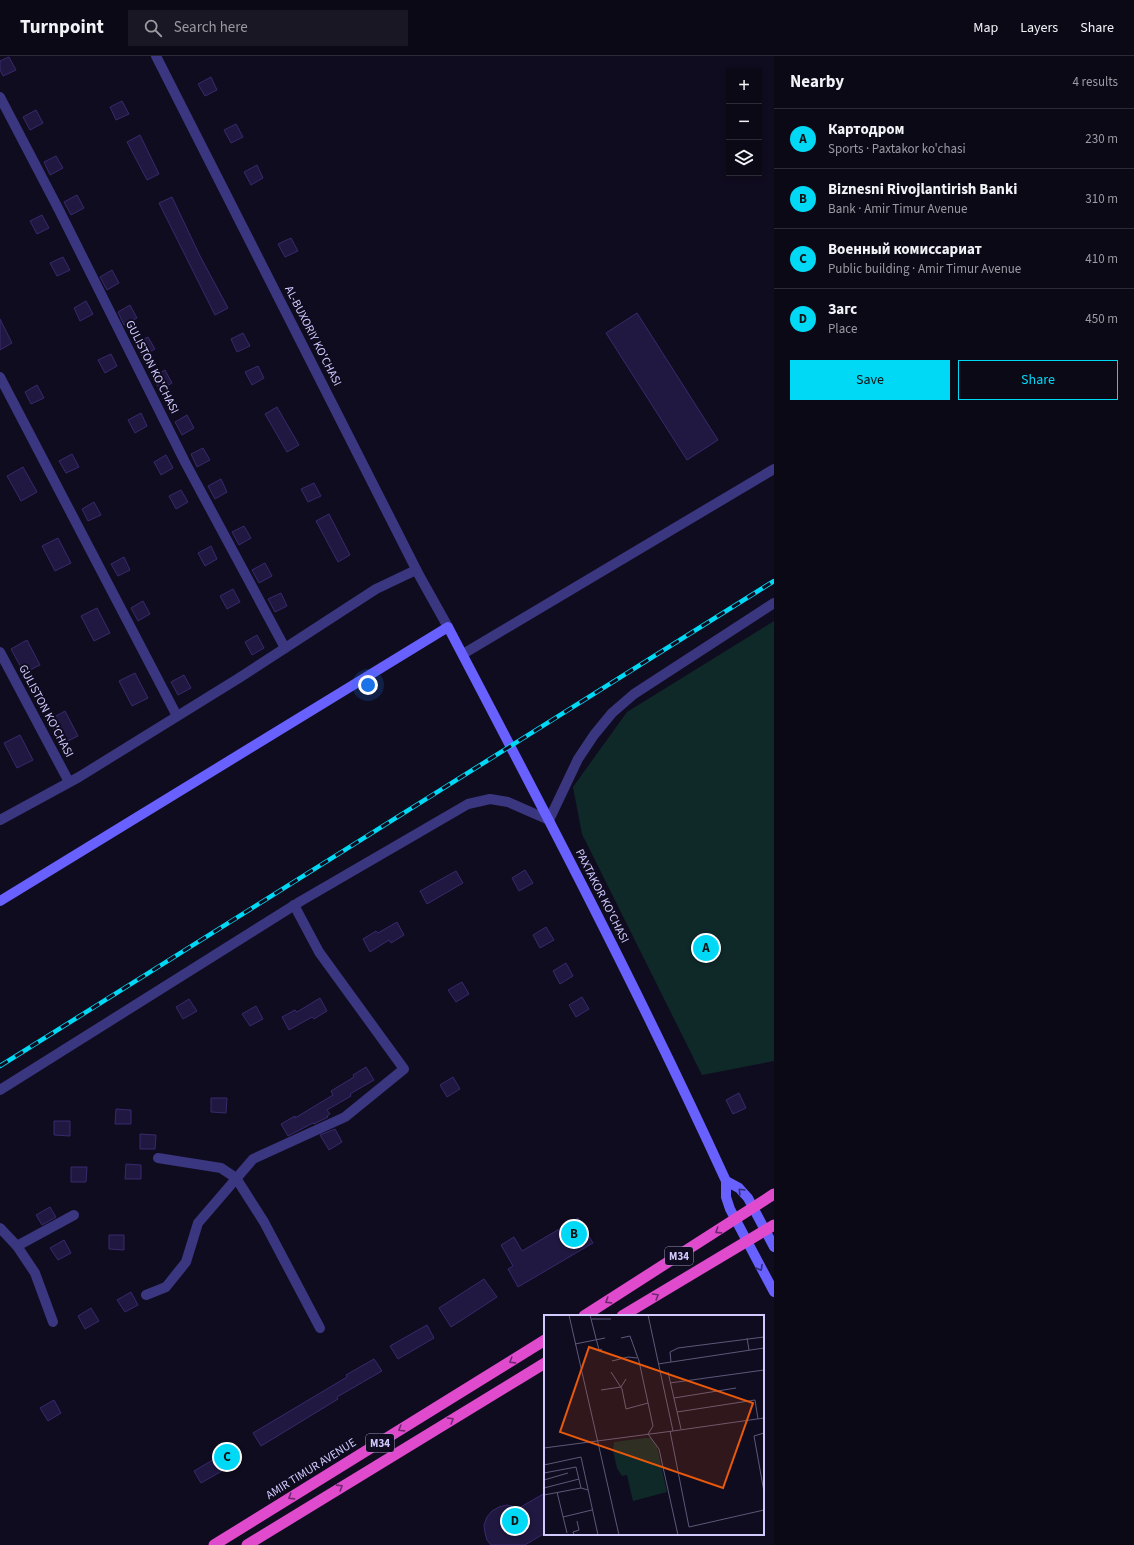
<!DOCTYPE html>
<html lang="en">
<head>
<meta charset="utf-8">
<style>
	:root { --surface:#0c0917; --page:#1a1724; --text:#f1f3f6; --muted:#9a9aa1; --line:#2c2a36; --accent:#00d9f5 }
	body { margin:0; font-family:"Source Sans 3",sans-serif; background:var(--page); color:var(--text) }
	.controls { position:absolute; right:12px; top:12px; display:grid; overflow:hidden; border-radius:0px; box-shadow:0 2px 6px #0003 }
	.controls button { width:36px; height:36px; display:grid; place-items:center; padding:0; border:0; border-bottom:1px solid var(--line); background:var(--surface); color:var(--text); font:20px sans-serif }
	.you { position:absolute; left:368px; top:629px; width:14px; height:14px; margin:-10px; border:3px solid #fff; border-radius:50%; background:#1a73e8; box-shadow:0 0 0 6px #1a73e833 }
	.badge { display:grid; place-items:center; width:26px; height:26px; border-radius:50%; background:var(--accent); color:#111; font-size:13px; font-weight:700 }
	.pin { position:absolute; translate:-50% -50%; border:2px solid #fff; box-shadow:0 1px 4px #0006 }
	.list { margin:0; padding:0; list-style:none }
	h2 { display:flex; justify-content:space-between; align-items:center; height:52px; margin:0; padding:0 16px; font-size:17px }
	h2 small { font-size:13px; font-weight:400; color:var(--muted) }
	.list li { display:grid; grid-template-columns:26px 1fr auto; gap:12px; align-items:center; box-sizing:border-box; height:60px; padding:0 16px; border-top:1px solid var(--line) }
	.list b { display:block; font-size:15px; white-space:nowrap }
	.list p { margin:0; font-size:13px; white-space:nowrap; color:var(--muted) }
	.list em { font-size:13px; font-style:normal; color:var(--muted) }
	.actions { display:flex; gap:8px; padding:12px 16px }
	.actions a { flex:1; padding:9px 0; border:1px solid var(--accent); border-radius:0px; text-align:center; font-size:14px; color:var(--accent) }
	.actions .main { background:var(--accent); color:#111 }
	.icon { flex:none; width:22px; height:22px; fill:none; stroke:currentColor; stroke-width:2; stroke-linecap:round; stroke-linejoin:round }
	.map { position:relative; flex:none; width:774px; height:1489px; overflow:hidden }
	header { display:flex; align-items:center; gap:24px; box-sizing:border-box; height:56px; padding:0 20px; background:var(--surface); border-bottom:1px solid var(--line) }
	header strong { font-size:19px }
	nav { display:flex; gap:22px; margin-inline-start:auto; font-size:14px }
	.search { width:280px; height:36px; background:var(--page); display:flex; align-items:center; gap:10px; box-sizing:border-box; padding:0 14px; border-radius:0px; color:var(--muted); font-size:15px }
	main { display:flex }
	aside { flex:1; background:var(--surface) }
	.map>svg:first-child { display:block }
	.green { fill:#0f2929 }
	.building { fill:#211841; stroke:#38296d }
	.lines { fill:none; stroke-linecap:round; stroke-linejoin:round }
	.minor { stroke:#3a3680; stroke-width:10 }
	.tertiary { stroke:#3a3680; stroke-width:10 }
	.secondary { stroke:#6861ff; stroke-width:10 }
	.trunk { stroke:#e04bcd; stroke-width:11 }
	.rail-casing { stroke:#00d9f5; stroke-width:4.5 }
	.rail { stroke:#100c1f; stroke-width:3; stroke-dasharray:9; stroke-linecap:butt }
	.oneway { stroke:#332e79 }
	.oneway2 { stroke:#6e286d }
	.labels { text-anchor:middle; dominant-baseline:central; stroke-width:4; stroke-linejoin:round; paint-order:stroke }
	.shield { fill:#100c1f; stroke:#9791bc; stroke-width:1 }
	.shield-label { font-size:11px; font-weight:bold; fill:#d1caff }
	.street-label { font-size:12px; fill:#d1caff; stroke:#100c1f }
	.inset-road { fill:none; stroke:#5d5879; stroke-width:1 }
	.view { fill:#e8590c; fill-opacity:0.15; stroke:#e8590c; stroke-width:2 }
	.inset-edge { fill:none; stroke:#d1caff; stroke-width:2 }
</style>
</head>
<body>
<header>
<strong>Turnpoint</strong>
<div class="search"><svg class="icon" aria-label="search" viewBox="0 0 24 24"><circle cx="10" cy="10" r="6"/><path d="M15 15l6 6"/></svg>Search here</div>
<nav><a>Map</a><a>Layers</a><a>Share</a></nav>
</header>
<main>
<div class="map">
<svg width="774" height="1489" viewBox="0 0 774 1489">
	<rect width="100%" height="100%" fill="#100c1f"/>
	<polygon class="green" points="774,565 774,1005 702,1019 582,778 573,731 627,656"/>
	<g class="building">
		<polygon points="9,1 16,14 3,20 0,14 0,5"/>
		<polygon points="211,21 217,34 205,40 198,28"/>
		<polygon points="122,45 129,58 116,64 110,51"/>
		<polygon points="36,54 43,67 30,74 23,61"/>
		<polygon points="236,68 243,81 231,87 224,74"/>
		<polygon points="140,79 159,118 147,124 127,86"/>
		<polygon points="56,100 63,112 50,119 44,106"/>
		<polygon points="257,109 263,122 251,129 244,116"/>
		<polygon points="77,139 84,152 71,159 64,146"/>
		<polygon points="172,141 200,200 228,252 215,259 159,147"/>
		<polygon points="42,159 49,172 37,178 30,165"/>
		<polygon points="291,182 298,195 285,201 278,188"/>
		<polygon points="63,201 70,214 57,220 50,207"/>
		<polygon points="112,214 119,227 107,234 100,221"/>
		<polygon points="86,245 93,258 80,265 74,252"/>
		<polygon points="130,249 137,262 124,269 118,256"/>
		<polygon points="637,257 718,384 687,404 606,277"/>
		<polygon points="0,263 12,287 0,294"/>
		<polygon points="243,277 250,290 237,296 231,283"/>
		<polygon points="148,281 155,293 142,300 135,287"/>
		<polygon points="111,298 117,310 105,317 98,304"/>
		<polygon points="258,310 264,322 252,329 245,316"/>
		<polygon points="165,314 172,327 160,334 153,321"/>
		<polygon points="37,329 44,342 31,348 25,336"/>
		<polygon points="277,351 299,389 287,396 265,358"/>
		<polygon points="141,357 147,370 135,377 128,364"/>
		<polygon points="187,359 194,372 182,379 175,366"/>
		<polygon points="203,392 210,404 197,411 191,398"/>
		<polygon points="72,398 79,411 66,417 59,405"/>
		<polygon points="166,399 173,412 161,419 154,406"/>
		<polygon points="23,411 37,436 21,445 7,420"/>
		<polygon points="221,423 227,436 215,443 208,430"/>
		<polygon points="314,427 321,440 308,446 301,433"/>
		<polygon points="181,434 188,446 176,453 169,440"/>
		<polygon points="94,446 101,459 88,465 82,453"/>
		<polygon points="329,458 350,499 338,506 316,465"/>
		<polygon points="244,470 251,482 239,489 232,476"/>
		<polygon points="58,482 71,507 55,515 42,490"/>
		<polygon points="211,490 217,503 205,510 198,497"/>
		<polygon points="124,501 130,514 118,520 111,508"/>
		<polygon points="265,507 272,520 259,527 252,514"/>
		<polygon points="233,533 240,546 227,553 220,540"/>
		<polygon points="281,537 287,550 275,556 268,543"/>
		<polygon points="143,545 150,558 138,565 131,552"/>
		<polygon points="97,552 110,577 94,585 81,560"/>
		<polygon points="257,579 264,592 252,599 245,586"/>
		<polygon points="27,584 40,609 24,617 11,593"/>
		<polygon points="135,617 148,642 132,650 119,625"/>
		<polygon points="184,619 191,632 178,639 171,626"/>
		<polygon points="65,655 78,680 62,688 49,664"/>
		<polygon points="20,679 33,704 17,712 4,687"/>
		<polygon points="525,814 533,827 519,835 512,822"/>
		<polygon points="456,815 463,827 427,848 420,835"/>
		<polygon points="397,866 404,879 391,887 389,884 370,896 363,883 376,875 378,877"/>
		<polygon points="546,871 554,884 540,892 533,879"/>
		<polygon points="566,907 573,920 560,928 553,915"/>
		<polygon points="462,926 469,938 456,946 448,934"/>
		<polygon points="582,941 589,953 576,961 569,949"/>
		<polygon points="320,942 327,955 314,963 312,961 289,974 282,961 295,954 297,956"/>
		<polygon points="189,943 197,955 183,963 176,951"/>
		<polygon points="256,950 263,963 250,970 242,958"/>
		<polygon points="366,1011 374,1024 350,1038 351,1040 327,1054 330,1058 327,1060 328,1061 314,1068 313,1067 288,1080 281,1068 295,1060 295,1062 333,1039 331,1035 354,1021 353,1019"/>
		<polygon points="453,1021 460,1033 447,1041 440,1029"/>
		<polygon points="739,1037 746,1052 733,1058 726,1044"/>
		<polygon points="211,1042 227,1042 226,1057 211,1056"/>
		<polygon points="116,1053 131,1054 131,1068 115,1068"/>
		<polygon points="54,1065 70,1065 70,1080 54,1079"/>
		<polygon points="335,1073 342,1086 329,1094 320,1079"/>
		<polygon points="140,1078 156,1079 155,1093 140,1093"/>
		<polygon points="126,1108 141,1109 141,1123 125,1123"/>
		<polygon points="71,1111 87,1111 86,1126 71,1126"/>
		<polygon points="50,1151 56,1161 42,1169 36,1159"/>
		<polygon points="578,1162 593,1187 518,1231 508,1213 513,1210 501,1189 514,1181 522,1195"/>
		<polygon points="109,1179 124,1179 124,1194 109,1193"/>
		<polygon points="64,1184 71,1197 58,1204 50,1192"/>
		<polygon points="484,1223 497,1241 451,1271 439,1252"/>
		<polygon points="131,1236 138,1249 125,1256 117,1244"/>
		<polygon points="91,1252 99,1265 85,1273 78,1260"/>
		<polygon points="427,1269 434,1282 398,1303 390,1290"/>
		<polygon points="374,1303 382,1315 337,1341 338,1343 261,1390 253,1377 347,1321 346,1319"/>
		<polygon points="54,1344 61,1357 48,1365 40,1352"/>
		<polygon points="233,1392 241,1404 201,1427 194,1415"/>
		<polygon points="545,1437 545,1477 525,1489 491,1489 487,1484 485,1477 484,1469 487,1461 492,1455 499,1451 507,1449 519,1452"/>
	</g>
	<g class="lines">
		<g class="minor">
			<polyline points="0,41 59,154 185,406 285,592"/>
			<polyline points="0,321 177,660"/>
			<polyline points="0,596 69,726"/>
			<polyline points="463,598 774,413"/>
			<polyline points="0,764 79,721 239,622 376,533 416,514"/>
			<polyline points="0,1034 301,845 468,748 490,743 508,746 549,764 578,703 594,679 612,657 634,638 774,547"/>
			<polyline points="158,1102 221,1112 236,1122 264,1166 320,1272"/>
			<polyline points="0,1172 17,1190 35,1217 53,1266"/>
			<polyline points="17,1190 74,1159"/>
			<polyline points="146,1239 166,1231 186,1206 198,1167 253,1103 345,1061 404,1013 319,896 294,849"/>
		</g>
		<polyline class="tertiary" points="156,0 419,519 448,571"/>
		<g class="secondary">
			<path d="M0,845L448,571C544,754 640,937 726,1125V1141L730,1153L774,1236"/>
			<polyline points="726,1125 739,1132 748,1142 774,1191"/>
		</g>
		<g class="trunk">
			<polyline points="584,1260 774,1138"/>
			<polyline points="622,1260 774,1169"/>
			<polyline points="214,1489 545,1284"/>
			<polyline points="247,1489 545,1307"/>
		</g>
		<g class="rail-casing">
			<polyline id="rail" points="0,1010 774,525"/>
		</g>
		<use href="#rail" class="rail"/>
	</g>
	<defs><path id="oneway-chevron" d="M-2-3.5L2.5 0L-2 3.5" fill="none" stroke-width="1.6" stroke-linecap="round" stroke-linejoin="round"/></defs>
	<g class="oneway">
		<use href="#oneway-chevron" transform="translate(741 1135) rotate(-135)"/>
		<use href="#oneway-chevron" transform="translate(760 1212) rotate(61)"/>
	</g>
	<g class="oneway2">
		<use href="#oneway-chevron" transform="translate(718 1175) rotate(147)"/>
		<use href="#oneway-chevron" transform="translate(656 1240) rotate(-31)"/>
		<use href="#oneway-chevron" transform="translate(608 1245) rotate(148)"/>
		<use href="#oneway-chevron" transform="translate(512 1305) rotate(148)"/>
		<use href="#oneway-chevron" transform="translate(451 1364) rotate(-31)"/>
		<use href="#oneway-chevron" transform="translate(401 1373) rotate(148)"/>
		<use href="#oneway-chevron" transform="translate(340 1431) rotate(-32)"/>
		<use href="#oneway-chevron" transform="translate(291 1441) rotate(148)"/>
	</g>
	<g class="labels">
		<g class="shield">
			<rect x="665" y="1191" width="28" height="18" rx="3"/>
			<rect x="366" y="1378" width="28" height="18" rx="3"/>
		</g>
		<g class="shield-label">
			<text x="679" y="1200">M34</text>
			<text x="380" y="1387">M34</text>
		</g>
		<g class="street-label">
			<text transform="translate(313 280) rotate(63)">AL-BUXORIY KO'CHASI</text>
			<text transform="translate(152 311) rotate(63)">GULISTON KO'CHASI</text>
			<text transform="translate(46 655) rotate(62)">GULISTON KO'CHASI</text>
			<text transform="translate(602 840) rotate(63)">PAXTAKOR KO'CHASI</text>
			<text transform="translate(311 1413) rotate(-32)">AMIR TIMUR AVENUE</text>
		</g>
	</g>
	<g transform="translate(544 1259)">
		<rect width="220" height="220" fill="#100c1f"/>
		<path d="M101,123H107L113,132L123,177L89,186L83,160L78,161L73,153L69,136L70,127Z" fill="#0f2929"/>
		<path class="inset-road" d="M25,0L75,220M46,0L55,35L58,34M47,4H67M77,23L86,21L95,46L109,111L104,119L115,134L134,220M203,23L205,35M31,29L61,23M68,46L84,42L93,43M127,47L126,37L134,33L220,22M114,49L220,33M67,57L78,74L82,94L104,88M124,57L137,114M126,68L220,55M57,75L77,72L82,64M130,83L192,73M133,97L211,85L214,104M126,116L145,212L220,195M129,116L220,103M220,118L210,121L220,177M0,133L129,116L104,0M0,150L37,142L54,220M0,158L32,152L37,173M0,165L24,158M0,173L35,164M13,177L23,218M0,180L37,173L44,175M19,202L48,195M30,220L29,217L35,215L33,206"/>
		<path class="view" d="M45,32L209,88L179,173L16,117Z"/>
		<rect width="220" height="220" class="inset-edge"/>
	</g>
</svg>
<div class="controls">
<button>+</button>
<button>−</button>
<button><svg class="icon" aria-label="layers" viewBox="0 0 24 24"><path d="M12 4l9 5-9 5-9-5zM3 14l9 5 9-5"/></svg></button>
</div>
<div class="you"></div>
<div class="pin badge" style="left:706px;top:892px">A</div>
<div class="pin badge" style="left:574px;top:1178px">B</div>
<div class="pin badge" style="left:227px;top:1401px">C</div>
<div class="pin badge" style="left:515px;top:1465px">D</div>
</div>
<aside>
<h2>Nearby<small>4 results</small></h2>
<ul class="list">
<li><span class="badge">A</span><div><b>Картодром</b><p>Sports · Paxtakor ko'chasi</p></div><em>230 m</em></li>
<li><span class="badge">B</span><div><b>Biznesni Rivojlantirish Banki</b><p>Bank · Amir Timur Avenue</p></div><em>310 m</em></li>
<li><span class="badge">C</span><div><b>Военный комиссариат</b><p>Public building · Amir Timur Avenue</p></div><em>410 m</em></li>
<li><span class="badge">D</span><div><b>Загс</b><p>Place</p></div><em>450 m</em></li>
</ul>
<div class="actions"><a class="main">Save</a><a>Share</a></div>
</aside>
</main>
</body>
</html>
